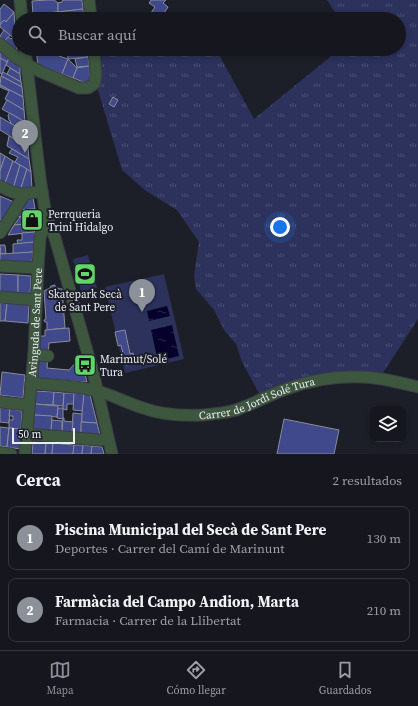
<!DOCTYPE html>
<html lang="es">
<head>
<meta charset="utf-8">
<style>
	:root { --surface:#16171e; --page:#1f2027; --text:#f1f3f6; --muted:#9e9fa4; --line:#35363c; --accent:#8c9099 }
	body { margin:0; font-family:"Source Serif 4",serif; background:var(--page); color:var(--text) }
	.controls { position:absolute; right:12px; bottom:12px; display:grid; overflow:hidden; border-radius:8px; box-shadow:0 2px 6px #0003 }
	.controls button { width:36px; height:36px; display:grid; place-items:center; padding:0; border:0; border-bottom:1px solid var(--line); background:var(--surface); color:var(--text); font:20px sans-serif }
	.scale { position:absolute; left:12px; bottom:10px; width:63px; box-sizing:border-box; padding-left:4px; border:2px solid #ebedf3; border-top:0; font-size:11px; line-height:14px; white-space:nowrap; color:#ebedf3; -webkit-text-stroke:3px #1d1f28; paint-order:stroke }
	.you { position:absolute; left:280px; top:227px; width:14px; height:14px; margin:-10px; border:3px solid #fff; border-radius:50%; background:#1a73e8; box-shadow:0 0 0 6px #1a73e833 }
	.badge { display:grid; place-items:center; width:26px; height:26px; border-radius:50%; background:var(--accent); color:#fff; font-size:13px; font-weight:700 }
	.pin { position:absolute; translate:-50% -33px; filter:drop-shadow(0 1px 2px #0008) }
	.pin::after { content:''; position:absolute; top:21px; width:14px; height:12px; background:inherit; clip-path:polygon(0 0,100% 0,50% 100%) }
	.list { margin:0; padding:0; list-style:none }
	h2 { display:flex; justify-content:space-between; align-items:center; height:52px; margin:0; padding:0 16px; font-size:17px }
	h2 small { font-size:13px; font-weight:400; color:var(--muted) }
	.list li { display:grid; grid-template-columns:26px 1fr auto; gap:12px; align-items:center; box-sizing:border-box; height:64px; margin:0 8px 8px; padding:0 8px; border:1px solid var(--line); border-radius:8px }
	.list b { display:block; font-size:15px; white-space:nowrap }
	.list p { margin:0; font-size:13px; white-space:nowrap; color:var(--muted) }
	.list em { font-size:13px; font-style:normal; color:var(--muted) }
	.icon { flex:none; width:22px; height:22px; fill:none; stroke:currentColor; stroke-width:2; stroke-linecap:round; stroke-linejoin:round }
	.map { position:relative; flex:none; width:418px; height:454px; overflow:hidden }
	.search { position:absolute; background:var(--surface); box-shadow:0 2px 6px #0003; left:12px; right:12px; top:12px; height:44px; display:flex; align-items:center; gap:10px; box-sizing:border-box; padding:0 14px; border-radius:22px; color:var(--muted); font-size:15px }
	.sheet { height:196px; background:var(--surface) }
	nav { display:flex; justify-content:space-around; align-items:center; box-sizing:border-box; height:56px; border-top:1px solid var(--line); background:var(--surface); font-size:11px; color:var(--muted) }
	nav a { display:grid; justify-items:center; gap:2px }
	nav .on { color:var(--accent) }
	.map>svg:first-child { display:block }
	.grass { fill:url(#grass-tufts) }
	.green { fill:#2c325c }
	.water { fill:url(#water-ripples) }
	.building { fill:#40498b; stroke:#898c97 }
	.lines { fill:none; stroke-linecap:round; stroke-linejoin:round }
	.minor-casing { stroke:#3a3c44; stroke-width:13 }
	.minor { stroke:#3d563e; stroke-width:11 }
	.labels { text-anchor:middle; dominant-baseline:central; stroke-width:4; stroke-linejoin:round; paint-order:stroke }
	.poi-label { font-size:11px; fill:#ebedf3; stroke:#1d1f28; text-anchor:start }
	.street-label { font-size:11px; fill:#ebedf3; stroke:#1d1f28 }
</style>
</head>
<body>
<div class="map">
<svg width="418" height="454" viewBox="0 0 418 454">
	<defs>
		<pattern id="grass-tufts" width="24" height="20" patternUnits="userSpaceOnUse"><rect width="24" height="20" fill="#2c325c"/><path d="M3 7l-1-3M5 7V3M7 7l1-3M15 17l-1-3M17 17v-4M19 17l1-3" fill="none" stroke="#4b5074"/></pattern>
		<pattern id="water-ripples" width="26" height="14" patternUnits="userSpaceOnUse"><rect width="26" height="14" fill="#05012c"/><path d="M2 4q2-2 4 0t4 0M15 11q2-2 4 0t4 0" fill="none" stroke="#2a264b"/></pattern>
	</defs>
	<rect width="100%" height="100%" fill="#1d1f28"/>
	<polygon class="grass" points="327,0 418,0 418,319 381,376 260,395 242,362 236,344 224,330 214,310 196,289 194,275 199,242 177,210 146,191 122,170 97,87 101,75 102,49 216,49 254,119 340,49 399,49 399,19 340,19 337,15"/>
	<g class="green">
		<polygon points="88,255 97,288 81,291 73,259"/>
		<polygon points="164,274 184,359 125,373 105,287"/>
	</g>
	<g class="water">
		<polygon points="167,306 170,316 149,321 147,311"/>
		<polygon points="172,325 179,356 158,361 151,330"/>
	</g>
	<g class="building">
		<polygon points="48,0 54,0 58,3 58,12 33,14 32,1"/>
		<polygon points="63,0 82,0 83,9 58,12 58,3 62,2"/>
		<polygon points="151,0 166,0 163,3 168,7 160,19 147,19 155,7 149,3"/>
		<polygon points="4,4 14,12 6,22 4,20 0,25 0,9"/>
		<polygon points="83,9 84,19 59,19 58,12"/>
		<polygon points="14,12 16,40 0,27 0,25 4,20 6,22"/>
		<polygon points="58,12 59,19 34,19 33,14"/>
		<polygon points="4,30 10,35 4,42 0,39 0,36"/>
		<polygon points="8,37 11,39 13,37 16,40 17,51 16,52 4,42"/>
		<polygon points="36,49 58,49 59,56 68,59 62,74 38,65"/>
		<polygon points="67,49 87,49 88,57 68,59"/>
		<polygon points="0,51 9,58 7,62 0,58"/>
		<polygon points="88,57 89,66 77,67 75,59"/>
		<polygon points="0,58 7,62 2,74 0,73"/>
		<polygon points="9,58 20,66 20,74 6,65"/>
		<polygon points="68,59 77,68 73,78 62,74"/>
		<polygon points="89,66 90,79 86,83 73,78 77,68"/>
		<polygon points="10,68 20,74 21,82 7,74"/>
		<polygon points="3,72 21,82 22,87 1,76"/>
		<polygon points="1,76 22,87 23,97 0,85"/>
		<polygon points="0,85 23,97 24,110 5,99 9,91 0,87"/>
		<polygon points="113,97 118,100 114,107 109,104"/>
		<polygon points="7,100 24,110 25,122 2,109"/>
		<polygon points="10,113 25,122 27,133 10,123 11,122 9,120 8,115"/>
		<polygon points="0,117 27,133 28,147 0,130"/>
		<polygon points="9,136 28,147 29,159 7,146"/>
		<polygon points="12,149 29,159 31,172 15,162 18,157 9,153"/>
		<polygon points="0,153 5,156 0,171"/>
		<polygon points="5,156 13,161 4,186 0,183 0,171"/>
		<polygon points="13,161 20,165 13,189 4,186"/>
		<polygon points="20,165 27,169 20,191 13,189"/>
		<polygon points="27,169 31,172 32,189 20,191"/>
		<polygon points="0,196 14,202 2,221 0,220"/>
		<polygon points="33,197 35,209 19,210 26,198"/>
		<polygon points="35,209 35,215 16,217 19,210"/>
		<polygon points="35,215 36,223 14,225 20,217"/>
		<polygon points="36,223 35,232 8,235 14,225"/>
		<polygon points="35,232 34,242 18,244 17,240 22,240 22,233"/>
		<polygon points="34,242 33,252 13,254 13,244"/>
		<polygon points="0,245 5,245 6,254 0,254"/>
		<polygon points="0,248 0,254 33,252 32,263 0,261"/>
		<polygon points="0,274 18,275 18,294 0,293"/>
		<polygon points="18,275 31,276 30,295 18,294"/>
		<polygon points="55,285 55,287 60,289 62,289 65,328 47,330 47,322 45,322 44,321 44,320 46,319 44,291 50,288 51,286"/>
		<polygon points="0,303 7,303 5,321 0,321"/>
		<polygon points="7,303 29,305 28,323 5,321"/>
		<polygon points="69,328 70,341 49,343 47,368 69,370 81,357 87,382 36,378 40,336 45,336 45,330"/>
		<polygon points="125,330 130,354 133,353 136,363 126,365 121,345 118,346 115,332"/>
		<polygon points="2,372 25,375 23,398 0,395"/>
		<polygon points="36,391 54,392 53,405 35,404"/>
		<polygon points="54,392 64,393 63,406 53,405"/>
		<polygon points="64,393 74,393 74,404 67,404 67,410 63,409"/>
		<polygon points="74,393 84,394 83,411 73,410"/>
		<polygon points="84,394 90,395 97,423 81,422"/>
		<polygon points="35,404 58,406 57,417 34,415"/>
		<polygon points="0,408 10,409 9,423 0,422"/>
		<polygon points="58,408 63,408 63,419 57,418"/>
		<polygon points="10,409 22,411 21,429 9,428 9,420 13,420 13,416 9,416"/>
		<polygon points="73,413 82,414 81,433 72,432"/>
		<polygon points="34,415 52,416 51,431 33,429"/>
		<polygon points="63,418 64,418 64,421 73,422 72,432 62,432"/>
		<polygon points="284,419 339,430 334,454 277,454"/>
		<polygon points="52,420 62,421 62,432 51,431"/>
		<polygon points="81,422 97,423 100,435 81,433"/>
		<polygon points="0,427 9,428 7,447 0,446"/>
		<polygon points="9,428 21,429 20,449 7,447"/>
		<polygon points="33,442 46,443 45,454 32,454"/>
		<polygon points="46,443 53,443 52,454 45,454"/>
		<polygon points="53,443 74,445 73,454 52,454"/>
		<polygon points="74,445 83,445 82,454 73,454"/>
		<polygon points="83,445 92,446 91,454 82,454"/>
		<polygon points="92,446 102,447 104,454 91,454"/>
	</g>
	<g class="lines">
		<g class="minor-casing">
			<g id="minor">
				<polyline points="20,0 22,19"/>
				<polyline points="89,0 91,19"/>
				<polyline points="0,44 18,59 39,71 79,88 88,88 94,84 96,76 94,49"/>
				<path d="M0,186C17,196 23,195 42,191"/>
				<polyline points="46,216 55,238 93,372 112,454"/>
				<polyline points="0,233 10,218 24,195"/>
				<polyline points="0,266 38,268"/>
				<polyline points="0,297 36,300"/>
				<polyline points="34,354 48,356"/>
				<path id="s1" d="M31,383C53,386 76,385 97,391C113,395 127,403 143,408C162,415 183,416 203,415C214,414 225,413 236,410C253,404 269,395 286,389C317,378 350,374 382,379C394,381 406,384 418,387"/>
				<polyline points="0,402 29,405"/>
				<polyline points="27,434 100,440 108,439"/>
				<polyline points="0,453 11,454"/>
				<path id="s2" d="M25,454L34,352L38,268L40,238L46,216L40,178L25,49"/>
			</g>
		</g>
		<use href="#minor" class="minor"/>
	</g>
	<defs>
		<g id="shop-square" transform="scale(1.15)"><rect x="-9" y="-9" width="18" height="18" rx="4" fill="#61d46a" stroke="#1d1f28"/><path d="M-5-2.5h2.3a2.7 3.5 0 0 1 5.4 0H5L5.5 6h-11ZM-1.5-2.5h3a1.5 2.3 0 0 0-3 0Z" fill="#111"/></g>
		<g id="stadium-square" transform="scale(1.15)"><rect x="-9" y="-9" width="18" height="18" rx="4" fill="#61d46a" stroke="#1d1f28"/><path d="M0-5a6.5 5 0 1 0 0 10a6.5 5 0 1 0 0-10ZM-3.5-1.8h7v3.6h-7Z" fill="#111"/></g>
		<g id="bus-square" transform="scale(1.15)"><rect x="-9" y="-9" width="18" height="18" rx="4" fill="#61d46a" stroke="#1d1f28"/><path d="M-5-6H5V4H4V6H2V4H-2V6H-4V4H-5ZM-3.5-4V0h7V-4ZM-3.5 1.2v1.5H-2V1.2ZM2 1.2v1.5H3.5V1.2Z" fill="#111"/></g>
	</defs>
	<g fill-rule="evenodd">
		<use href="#shop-square" x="32" y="220"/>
		<use href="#stadium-square" x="85" y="274"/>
		<use href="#bus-square" x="85" y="365"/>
	</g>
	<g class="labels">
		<g class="poi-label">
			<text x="48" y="214">Perrqueria<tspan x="48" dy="13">Trini Hidalgo</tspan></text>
			<text x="85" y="294" text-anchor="middle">Skatepark Secà<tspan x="85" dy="13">de Sant Pere</tspan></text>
			<text x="100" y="359">Marimut/Solé<tspan x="100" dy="13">Tura</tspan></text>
		</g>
		<g class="street-label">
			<text stroke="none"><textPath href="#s2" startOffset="132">Avinguda de Sant Pere</textPath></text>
			<text stroke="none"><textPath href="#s1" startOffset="233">Carrer de Jordi Solé Tura</textPath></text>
		</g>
	</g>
</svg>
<div class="controls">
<button><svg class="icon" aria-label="layers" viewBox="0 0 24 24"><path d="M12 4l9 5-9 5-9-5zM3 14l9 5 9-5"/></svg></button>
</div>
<div class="scale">50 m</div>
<div class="you"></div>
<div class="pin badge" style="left:142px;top:312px">1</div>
<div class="pin badge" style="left:25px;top:153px">2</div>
<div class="search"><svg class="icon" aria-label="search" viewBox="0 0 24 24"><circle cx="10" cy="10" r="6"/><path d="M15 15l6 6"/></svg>Buscar aquí</div>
</div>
<section class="sheet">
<h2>Cerca<small>2 resultados</small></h2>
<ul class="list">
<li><span class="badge">1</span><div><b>Piscina Municipal del Secà de Sant Pere</b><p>Deportes · Carrer del Camí de Marinunt</p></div><em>130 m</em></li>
<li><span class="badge">2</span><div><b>Farmàcia del Campo Andion, Marta</b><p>Farmacia · Carrer de la Llibertat</p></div><em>210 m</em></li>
</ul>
</section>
<nav>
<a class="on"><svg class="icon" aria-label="map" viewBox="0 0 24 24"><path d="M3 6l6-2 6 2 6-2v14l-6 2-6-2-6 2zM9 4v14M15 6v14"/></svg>Mapa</a>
<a><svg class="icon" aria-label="directions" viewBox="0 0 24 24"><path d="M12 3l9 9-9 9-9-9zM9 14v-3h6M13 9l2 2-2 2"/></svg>Cómo llegar</a>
<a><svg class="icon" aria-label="saved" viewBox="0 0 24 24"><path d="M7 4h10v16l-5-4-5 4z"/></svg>Guardados</a>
</nav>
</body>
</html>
